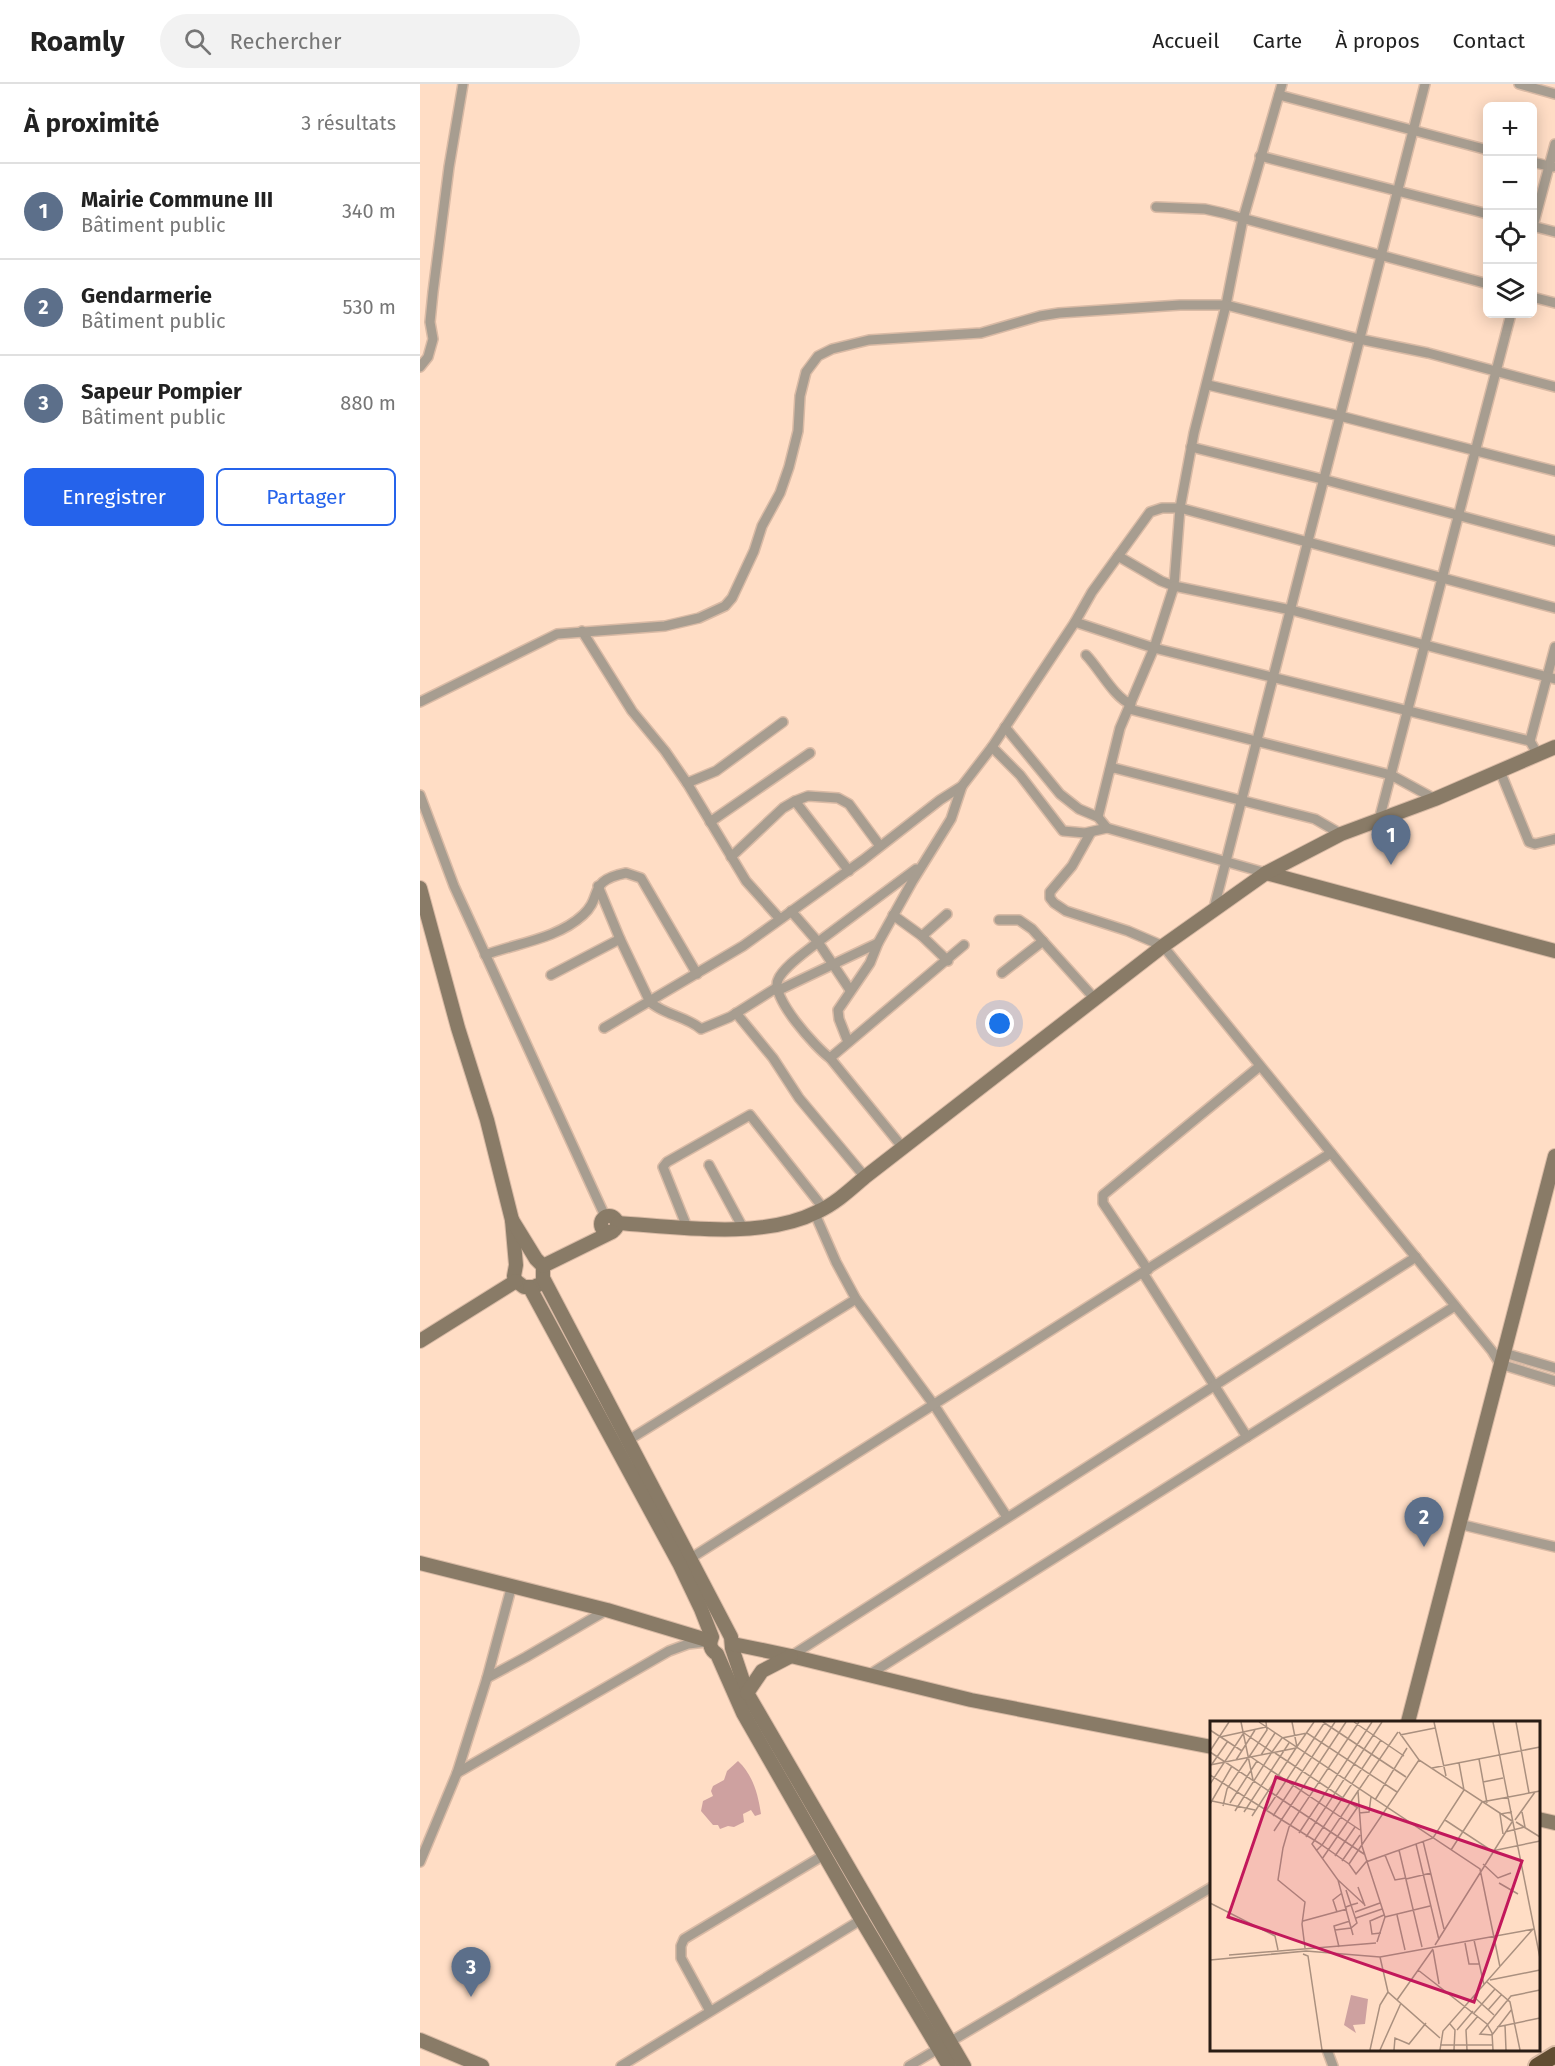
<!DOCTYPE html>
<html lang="fr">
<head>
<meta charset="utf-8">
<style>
	:root { --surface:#fff; --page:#f2f2f2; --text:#222; --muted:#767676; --line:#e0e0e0; --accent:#2563eb }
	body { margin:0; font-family:"Fira Sans",sans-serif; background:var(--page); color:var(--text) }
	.controls { position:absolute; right:18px; top:18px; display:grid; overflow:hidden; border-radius:9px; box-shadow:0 3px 15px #0003 }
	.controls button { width:54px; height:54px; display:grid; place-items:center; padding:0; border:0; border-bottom:2px solid var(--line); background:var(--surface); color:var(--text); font:30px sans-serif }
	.you { position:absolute; left:580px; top:940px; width:21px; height:21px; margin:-15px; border:4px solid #fff; border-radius:50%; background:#1a73e8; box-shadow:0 0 0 9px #1a73e833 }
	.badge { display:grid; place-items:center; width:39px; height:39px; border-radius:50%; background:var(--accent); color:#fff; font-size:20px; font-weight:700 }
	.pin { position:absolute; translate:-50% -50px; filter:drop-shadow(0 2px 3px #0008) }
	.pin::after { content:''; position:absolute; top:32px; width:21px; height:18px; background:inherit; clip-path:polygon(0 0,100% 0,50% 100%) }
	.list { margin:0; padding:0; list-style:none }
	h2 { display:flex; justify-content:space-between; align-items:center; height:78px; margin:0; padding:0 24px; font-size:26px }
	h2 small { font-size:20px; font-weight:400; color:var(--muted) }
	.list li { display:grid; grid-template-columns:39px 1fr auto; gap:18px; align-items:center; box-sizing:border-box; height:96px; padding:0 24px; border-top:2px solid var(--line) }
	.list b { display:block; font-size:22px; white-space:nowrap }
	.list p { margin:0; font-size:20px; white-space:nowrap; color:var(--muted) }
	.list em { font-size:20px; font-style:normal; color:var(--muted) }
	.actions { display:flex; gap:12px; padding:18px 24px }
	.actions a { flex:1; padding:14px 0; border:2px solid var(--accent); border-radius:9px; text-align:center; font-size:21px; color:var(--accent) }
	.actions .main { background:var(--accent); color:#fff }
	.icon { flex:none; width:33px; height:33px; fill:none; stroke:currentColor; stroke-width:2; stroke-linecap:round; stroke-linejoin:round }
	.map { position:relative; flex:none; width:1135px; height:1982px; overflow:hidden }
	header { display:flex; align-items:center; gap:36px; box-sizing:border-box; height:84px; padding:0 30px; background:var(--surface); border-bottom:2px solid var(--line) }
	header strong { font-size:28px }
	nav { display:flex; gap:33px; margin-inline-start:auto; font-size:21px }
	.search { width:420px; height:54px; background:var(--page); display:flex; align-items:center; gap:15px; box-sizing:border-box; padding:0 21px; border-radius:33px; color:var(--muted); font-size:22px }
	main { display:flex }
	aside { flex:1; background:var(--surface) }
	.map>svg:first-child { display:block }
	.forest { fill:#cea1a0 }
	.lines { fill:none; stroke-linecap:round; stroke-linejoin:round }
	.street-casing { stroke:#d9baa5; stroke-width:12 }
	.secondary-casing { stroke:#d9baa5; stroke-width:16 }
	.highway-casing { stroke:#d9baa5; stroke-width:20 }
	.street { stroke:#a79d90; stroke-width:9 }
	.secondary { stroke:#897b67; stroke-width:14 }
	.highway { stroke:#614d32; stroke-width:16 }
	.inset-road { fill:none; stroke:#aa907f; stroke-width:1.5 }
	.view { fill:#c2185b; fill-opacity:0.15; stroke:#c2185b; stroke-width:3 }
	.inset-edge { fill:none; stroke:#2a1d15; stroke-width:3 }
</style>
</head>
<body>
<header>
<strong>Roamly</strong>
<div class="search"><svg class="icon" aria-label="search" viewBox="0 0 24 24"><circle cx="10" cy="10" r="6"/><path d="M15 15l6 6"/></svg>Rechercher</div>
<nav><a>Accueil</a><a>Carte</a><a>À propos</a><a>Contact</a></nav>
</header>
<main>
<aside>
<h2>À proximité<small>3 résultats</small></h2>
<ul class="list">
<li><span class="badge" style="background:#5c6f8a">1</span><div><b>Mairie Commune III</b><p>Bâtiment public</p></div><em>340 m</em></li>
<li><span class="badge" style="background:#5c6f8a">2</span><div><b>Gendarmerie</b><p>Bâtiment public</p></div><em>530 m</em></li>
<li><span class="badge" style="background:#5c6f8a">3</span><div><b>Sapeur Pompier</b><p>Bâtiment public</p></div><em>880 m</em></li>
</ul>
<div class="actions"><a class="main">Enregistrer</a><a>Partager</a></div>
</aside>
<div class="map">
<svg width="1135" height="1982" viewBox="0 0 1135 1982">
	<rect width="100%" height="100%" fill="#ffddc5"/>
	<path class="forest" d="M318,1677C333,1691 338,1710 341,1730L335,1732L331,1726L323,1730L324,1738L314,1743L308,1742L300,1745L298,1741H293L281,1727L283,1717L293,1712L291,1707L293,1702L304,1696L307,1687Z"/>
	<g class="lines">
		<g class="street-casing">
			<g id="street">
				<polyline points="1099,0 1135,10"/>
				<polyline points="859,11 1068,66"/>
				<polyline points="840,72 1068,130"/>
				<polyline points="1112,78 1133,83"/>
				<polyline points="736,123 785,125 803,129 1068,200"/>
				<polyline points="1112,142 1135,148"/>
				<polyline points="1112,146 1135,60"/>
				<polyline points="1112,213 1135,219"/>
				<polyline points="0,283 8,273 13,255 10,238 13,208 29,83 43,0"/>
				<polyline points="788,301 920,332 1135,387"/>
				<polyline points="771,363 902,395 1135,457"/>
				<polyline points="698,472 741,497 754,502 760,424 774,349 806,221 823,135 862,0"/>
				<polyline points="655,538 734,564 1110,657"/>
				<polyline points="162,547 212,627 245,667 267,699 326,797 360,835"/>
				<path d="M666,571C679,584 695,615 711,620"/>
				<polyline points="0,618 137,550 245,542 279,534 305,522 312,514 334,467 342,442 360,409 369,383 378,347 380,312 386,288 398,272 412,265 449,256 561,249 620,232 639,229 760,221 806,221 939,255 1008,269 1135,303"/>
				<polyline points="709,625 971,691 1015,715"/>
				<polyline points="572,663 600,691 643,747 665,749 687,744 678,733 659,725 640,710 585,643"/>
				<polyline points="1118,671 1110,657 1135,563"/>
				<polyline points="690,686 694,684 895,735 921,750"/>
				<polyline points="1080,687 1109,758 1115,760 1135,755"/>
				<polyline points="267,699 296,687 363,638"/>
				<polyline points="0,711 34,802 185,1132"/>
				<polyline points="375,717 429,787"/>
				<polyline points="678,733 700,644 734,564 754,502 871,526 1135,595"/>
				<polyline points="959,736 1091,230"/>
				<polyline points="290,738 390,669"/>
				<polyline points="687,744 846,789"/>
				<polyline points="671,748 652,782 630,808 630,814 634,819 646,827 708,847 743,862 1072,1267 1080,1280 1135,1297"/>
				<polyline points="311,773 363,724 375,717 388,712 418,714 429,720 460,762"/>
				<path d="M178,802L200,855L230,918C244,931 266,932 281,945L310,933L356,904"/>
				<polyline points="794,824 1005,0"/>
				<path d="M371,827L398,858C387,867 363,883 358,896C350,913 396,964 410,974L483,1064"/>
				<polyline points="473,831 502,852 528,877"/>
				<polyline points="579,836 599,836 612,845 675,915"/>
				<polyline points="502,852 527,830"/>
				<path d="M65,871C97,859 137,855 163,831C184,812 166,797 206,789L221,794L277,890"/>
				<polyline points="582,889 623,857"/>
				<polyline points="131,891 200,855"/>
				<polyline points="430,906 398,858 496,785"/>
				<polyline points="357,907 458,859"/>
				<polyline points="316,929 353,974 379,1014 445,1093"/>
				<polyline points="184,944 323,862 443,776 520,716 542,702 572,663 655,538 672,508 730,428 742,424 760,424 1135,524"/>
				<polyline points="428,958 419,935 418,926 450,879 458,859 492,798 531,735 542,702"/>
				<polyline points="410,974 544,861"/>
				<polyline points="289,1081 323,1144"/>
				<polyline points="395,1130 416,1178 436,1215 514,1321 587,1433"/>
				<polyline points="267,1143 243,1083 247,1078 330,1031 404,1125"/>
				<polyline points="728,1186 683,1119 683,1111 840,982"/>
				<polyline points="723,1189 827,1353"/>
				<polyline points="1081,1268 1135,1284"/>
				<polyline points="207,1357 436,1215"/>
				<polyline points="1039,1440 1135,1463"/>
				<polyline points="271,1474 911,1069"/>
				<polyline points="371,1572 996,1173"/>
				<polyline points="447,1592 1035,1222"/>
				<polyline points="67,1594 106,1573 187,1526"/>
				<polyline points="37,1689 249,1567 268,1560 286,1558"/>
				<polyline points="0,1778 37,1689 67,1594 92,1501"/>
				<polyline points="290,1927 261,1874 261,1862 264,1855 404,1771"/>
				<polyline points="907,1966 913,1982"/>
				<polyline points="201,1982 444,1834"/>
				<polyline points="489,1982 792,1803"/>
			</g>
		</g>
		<g class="secondary-casing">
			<g id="secondary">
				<polyline points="846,789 1135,867"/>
				<polyline points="0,804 38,944 67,1036 92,1136 96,1181 94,1192 96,1197 104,1203 114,1203 118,1201"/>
				<circle cx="189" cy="1140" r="8"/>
				<polyline points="92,1136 116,1175 123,1182 123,1194 311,1553 312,1564 327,1609 544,1982"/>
				<path d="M198,1139C258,1143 341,1156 397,1128C415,1120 430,1106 445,1093L743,862L846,789L921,750L1015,715L1135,663"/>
				<polyline points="123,1182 192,1148"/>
				<path d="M110,1204L260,1481L281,1525L292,1553C289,1560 290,1566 297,1570L323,1629L441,1835L529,1982"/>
				<polyline points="0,1257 96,1197"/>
				<polyline points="0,1479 187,1526 290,1557"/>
				<polyline points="313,1560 371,1572 551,1616 792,1663"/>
				<polyline points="327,1609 342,1587 371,1572"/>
				<polyline points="988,1638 1135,1072"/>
				<polyline points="1118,1735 1135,1739"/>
				<polyline points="0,1956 62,1982"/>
			</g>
		</g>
		<g class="highway-casing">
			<polyline id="highway" points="1117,1982 1135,1971"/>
		</g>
		<use href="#street" class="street"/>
		<use href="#secondary" class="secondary"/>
		<use href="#highway" class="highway"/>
	</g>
	<g transform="translate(790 1637)">
		<rect width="330" height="330" fill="#ffddc5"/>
		<path d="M141,274L158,278L155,303L143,304L146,312L134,304Z" fill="#cea1a0"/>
		<path class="inset-road" d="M31,1L43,59M49,1L270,148L290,246M82,1L87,26M113,1L196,56M144,1L194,35M224,1L236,55M283,1L330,237M306,1L319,72M0,9L32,30M189,11L209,39L302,100M190,14L225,7M10,16L56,6M0,30L19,1M0,31L154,133M62,31L72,17L97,12L187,71M65,32L148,87M51,34L65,12M39,36L57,9L56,1M41,36L150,109M269,38L277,82M26,39L45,9M2,43L18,20M0,44L86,27L104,1M222,47L330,26M0,54L112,124L106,130M273,61L293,57M0,63L33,13M148,70L112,124L139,143L146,153L156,141L223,117L254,69L249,42M165,79L197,27M2,80L45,89M20,82L47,40M0,83L22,45M13,85L17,68L38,37M25,90L62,31L34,12M56,90L115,1M34,91L79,22M149,92L159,91L161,76M42,95L86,27M63,95L125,1M235,99L282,130L330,120M305,99L325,71M306,101L330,116M64,110L136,1M295,111L315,106L312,91M89,112L162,1M293,113L290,93L302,91M96,116L172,1M213,120L234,208M206,123L229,219M189,129L212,226M241,129L272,81L330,70M175,134L185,159L196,157M125,135L145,106M112,138L147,87M132,140L150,114M139,143L209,39M273,143L288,157L301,152M196,158L221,152M128,159L155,184M289,162L308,173M148,166L155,185M136,169L141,184L148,182M0,182L65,215L68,229M127,191L123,179L132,172M145,191L170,182M187,194L195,229M175,196L220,185M146,197L172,188M93,200L137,188M125,209L141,207L147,202L141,184L136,186M171,212L162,213L160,200L174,194M143,214L128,159L102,123L171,19M264,219L274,264M167,221L175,196L152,125L148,70L188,11M255,222L259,243H269M225,224L302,101M129,226L124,205L140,200M95,227L92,203L95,181L68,159L73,127L79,106L149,1M223,229L229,263M93,233L98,235L112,329M19,234L166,222M170,236L178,271L230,317M0,239L96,230L170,236L324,208M208,249L277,303L282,312L283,329M280,259L330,249M277,261L300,281L310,329M264,276L284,294M187,279L223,228M302,288L282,314L270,313L301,275L330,269M278,289L292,273M264,292L285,268M240,303L245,309L244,329M295,304L296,329M287,306L330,297M247,309L263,290M230,324H283M160,329L170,284L178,271M170,329L191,282M184,329L185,317L199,323L216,302M230,329L233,310L323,208M257,329L256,309L268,295"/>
		<path class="view" d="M66,56L312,140L264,281L18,196Z"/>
		<rect width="330" height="330" class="inset-edge"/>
	</g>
</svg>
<div class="controls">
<button>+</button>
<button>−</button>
<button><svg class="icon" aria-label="locate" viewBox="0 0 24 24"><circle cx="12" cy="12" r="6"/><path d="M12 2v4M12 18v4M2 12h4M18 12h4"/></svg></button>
<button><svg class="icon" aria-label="layers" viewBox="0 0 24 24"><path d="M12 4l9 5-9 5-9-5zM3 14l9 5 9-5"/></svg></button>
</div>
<div class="you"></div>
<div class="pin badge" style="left:971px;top:781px;background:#5c6f8a">1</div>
<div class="pin badge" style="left:1004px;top:1463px;background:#5c6f8a">2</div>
<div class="pin badge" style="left:51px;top:1913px;background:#5c6f8a">3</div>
</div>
</main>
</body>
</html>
